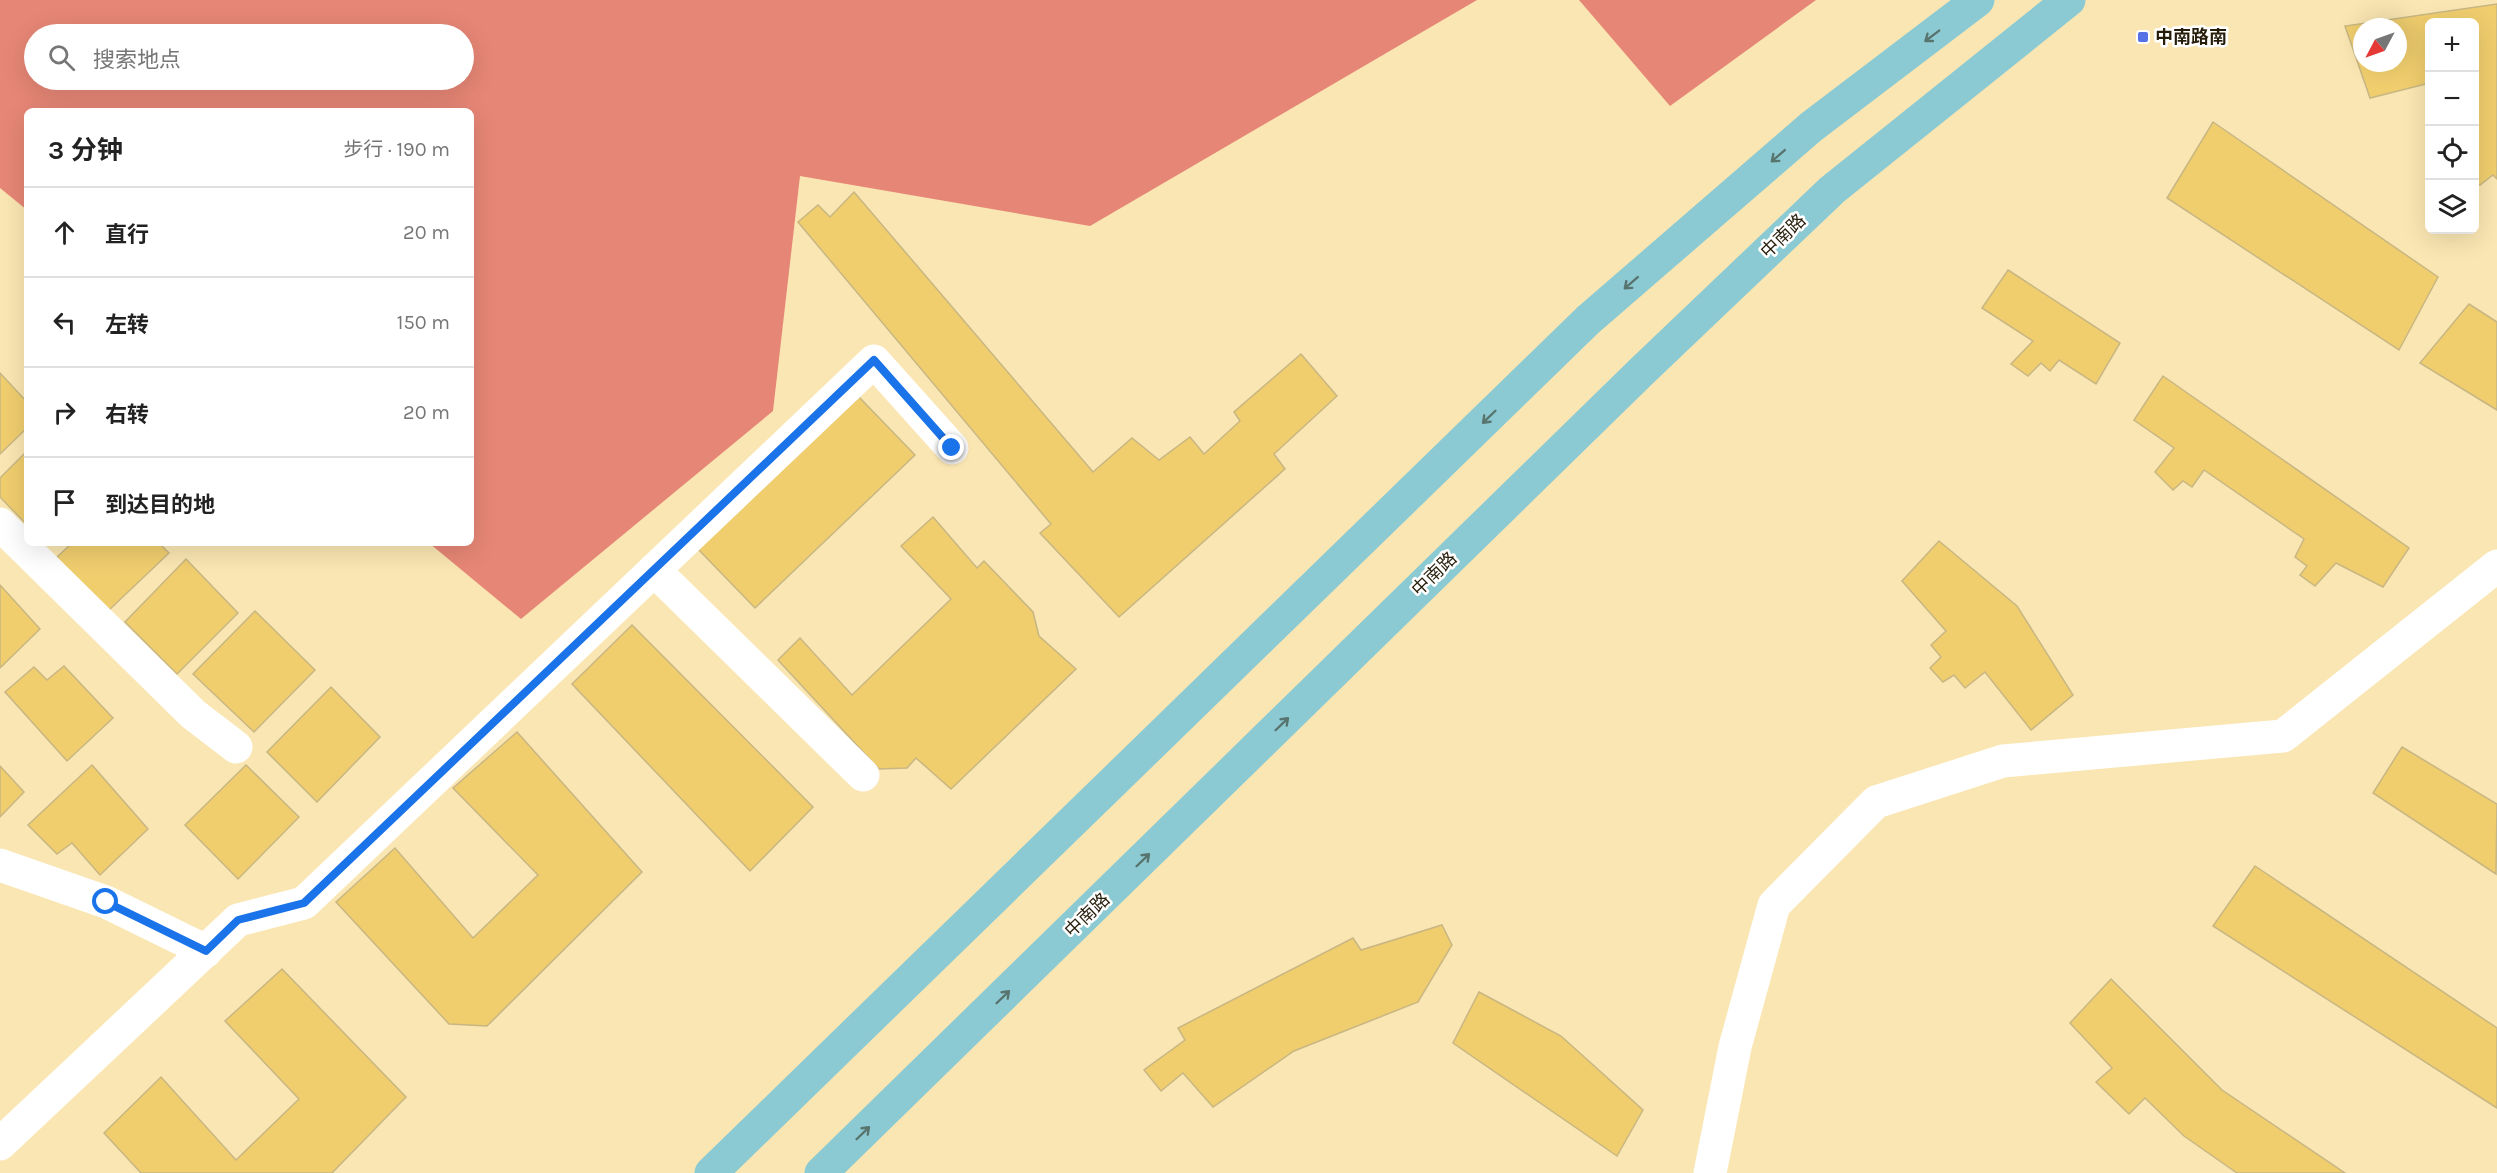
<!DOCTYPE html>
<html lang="zh">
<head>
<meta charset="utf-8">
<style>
	:root { --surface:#fff; --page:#f2f2f2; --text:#222; --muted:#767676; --line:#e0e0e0 }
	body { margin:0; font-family:Karla,"Noto Sans SC",sans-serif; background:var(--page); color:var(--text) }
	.controls { position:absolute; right:18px; top:18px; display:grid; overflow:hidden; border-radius:9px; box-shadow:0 6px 24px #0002 }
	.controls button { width:54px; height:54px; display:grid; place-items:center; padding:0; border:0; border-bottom:2px solid var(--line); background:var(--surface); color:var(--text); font:30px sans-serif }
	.compass { position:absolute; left:2353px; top:18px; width:54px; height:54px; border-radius:50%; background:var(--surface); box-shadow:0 6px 24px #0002; rotate:229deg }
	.stop { position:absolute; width:18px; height:18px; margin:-14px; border:4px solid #1a73e8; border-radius:50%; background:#fff }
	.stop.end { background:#1a73e8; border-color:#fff; box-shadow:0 2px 6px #0008 }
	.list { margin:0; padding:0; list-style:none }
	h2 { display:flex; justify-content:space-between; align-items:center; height:78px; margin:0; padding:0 24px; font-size:26px }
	h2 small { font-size:20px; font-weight:400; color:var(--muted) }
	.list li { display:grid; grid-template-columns:39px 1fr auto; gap:18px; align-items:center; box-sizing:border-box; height:90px; padding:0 24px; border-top:2px solid var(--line) }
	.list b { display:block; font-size:22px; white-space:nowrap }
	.list em { font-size:20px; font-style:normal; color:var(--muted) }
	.icon { flex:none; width:33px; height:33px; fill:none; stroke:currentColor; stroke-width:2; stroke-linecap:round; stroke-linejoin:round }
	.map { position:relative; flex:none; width:2497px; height:1173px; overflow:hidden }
	.search { position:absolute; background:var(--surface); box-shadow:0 6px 24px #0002; left:24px; top:24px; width:450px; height:66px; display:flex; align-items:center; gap:15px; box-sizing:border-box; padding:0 21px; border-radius:33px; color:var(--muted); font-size:22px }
	.panel { position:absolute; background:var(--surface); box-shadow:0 6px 24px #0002; left:24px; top:108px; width:450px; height:438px; border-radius:9px }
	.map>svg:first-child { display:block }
	.forest { fill:#e68676; fill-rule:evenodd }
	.building { fill:#f0ce6e; stroke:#c8b683; stroke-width:1.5; fill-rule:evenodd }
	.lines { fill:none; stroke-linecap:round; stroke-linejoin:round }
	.street { stroke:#fff; stroke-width:33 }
	.primary { stroke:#8ccad3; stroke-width:33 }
	.oneway { stroke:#58746e }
	.route { stroke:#1a73e8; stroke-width:8 }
	.poi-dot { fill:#5571e6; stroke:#fff; stroke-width:2 }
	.labels { text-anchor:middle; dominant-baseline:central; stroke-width:5; stroke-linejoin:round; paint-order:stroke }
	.poi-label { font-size:18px; font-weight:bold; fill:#251d09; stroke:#fff; text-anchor:start }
	.street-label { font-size:18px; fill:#251d09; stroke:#fff }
</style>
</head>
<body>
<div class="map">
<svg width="2497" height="1173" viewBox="0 0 2497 1173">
	<rect width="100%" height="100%" fill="#fae6b2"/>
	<g class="forest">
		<path d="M0,0H1477L1090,226L800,176L773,411L521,619L429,543H471V111H27V210L0,188ZM34,34H464V80H34Z"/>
		<polygon points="1579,0 1816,0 1670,106"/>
	</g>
	<g class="building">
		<path d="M2497,4V179L2493,175L2480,185L2474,181V22H2430V83L2370,98L2345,26ZM2362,27H2398V63H2362Z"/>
		<polygon points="2213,122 2438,277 2399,350 2167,198"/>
		<polygon points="854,192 1093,472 1132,438 1159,460 1190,437 1204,454 1240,421 1234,412 1301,354 1337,396 1274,454 1285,469 1119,617 1040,533 1051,524 798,222 818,205 830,217"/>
		<polygon points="2008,270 2120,343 2096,384 2059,360 2050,371 2041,363 2028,376 2011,364 2033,341 1982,308"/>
		<polygon points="2469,304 2497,322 2497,410 2420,363"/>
		<polygon points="0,373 27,402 27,428 0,454"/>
		<polygon points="2163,376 2409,548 2383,587 2336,563 2315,586 2300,575 2307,566 2295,557 2304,539 2204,470 2192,487 2183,481 2173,490 2155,472 2174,448 2134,420"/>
		<polygon points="859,397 915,455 755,608 698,549"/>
		<polygon points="27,451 27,525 0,497 0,478"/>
		<polygon points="933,517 977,568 984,561 1033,612 1039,636 1076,669 951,789 916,758 907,768 879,769 778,660 800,638 852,695 951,599 901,546"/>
		<polygon points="1939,541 2017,606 2073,695 2031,730 1985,672 1965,688 1954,675 1943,682 1930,668 1941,657 1931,645 1946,631 1902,581"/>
		<polygon points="72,543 159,543 169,553 108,611 55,559"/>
		<polygon points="186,559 238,613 177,674 125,622"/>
		<polygon points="0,585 40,629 0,668"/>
		<polygon points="255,611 315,670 254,732 193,674"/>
		<polygon points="632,625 813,807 750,871 572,684"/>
		<polygon points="64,666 113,718 67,761 5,692 34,667 47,680"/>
		<polygon points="331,687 380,737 317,802 267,752"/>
		<polygon points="517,732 642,872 487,1026 449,1024 336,902 395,848 473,938 538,875 453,788"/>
		<polygon points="2402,747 2497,804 2496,874 2373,793"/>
		<polygon points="92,765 148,829 100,875 72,843 57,854 28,825"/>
		<polygon points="246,765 299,817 238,879 185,825"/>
		<polygon points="0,766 24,792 0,817"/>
		<polygon points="2255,866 2497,1028 2497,1108 2213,926"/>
		<polygon points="1442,925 1452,945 1418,1002 1294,1051 1213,1107 1183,1073 1161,1091 1144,1070 1185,1040 1178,1028 1353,938 1361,950"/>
		<polygon points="282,969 406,1097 332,1173 141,1173 104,1133 161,1077 236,1160 299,1099 225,1021"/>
		<polygon points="2111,979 2222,1090 2345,1173 2237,1173 2184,1136 2145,1098 2129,1114 2096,1082 2112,1068 2070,1023"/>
		<polygon points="1479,992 1561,1036 1643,1110 1617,1156 1453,1043"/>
	</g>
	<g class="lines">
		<g class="street">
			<polyline points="0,524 193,714 236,747"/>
			<polyline points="654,570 863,775"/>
			<polyline points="0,865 106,902 206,951"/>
			<polyline points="0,1144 238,920 304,903 874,361 952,448"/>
			<polyline points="1710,1173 1735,1047 1774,905 1876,802 2003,761 2283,736 2497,566"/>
		</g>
		<g class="primary">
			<polyline points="711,1173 1588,320 1811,127 1978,0"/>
			<polyline points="821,1173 1642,371 1832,190 2069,0"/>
		</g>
	</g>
	<defs><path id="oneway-shaft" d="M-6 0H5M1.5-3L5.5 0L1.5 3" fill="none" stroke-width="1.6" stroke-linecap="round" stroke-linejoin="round" transform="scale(1.5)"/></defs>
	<g class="oneway">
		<use href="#oneway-shaft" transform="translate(1932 36) rotate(143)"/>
		<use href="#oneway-shaft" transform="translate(1778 156) rotate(139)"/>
		<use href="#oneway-shaft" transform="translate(1631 283) rotate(139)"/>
		<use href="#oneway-shaft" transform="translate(1489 417) rotate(136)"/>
		<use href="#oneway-shaft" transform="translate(1282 724) rotate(-44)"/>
		<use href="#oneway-shaft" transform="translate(1143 860) rotate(-44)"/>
		<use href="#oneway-shaft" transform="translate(1003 997) rotate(-44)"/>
		<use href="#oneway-shaft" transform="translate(863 1133) rotate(-44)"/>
	</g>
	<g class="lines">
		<polyline class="route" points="106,902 206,951 238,920 304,903 874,360 952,448"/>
	</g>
	<rect class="poi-dot" x="2137" y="31" width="12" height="12" rx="3"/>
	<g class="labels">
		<g class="poi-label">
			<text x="2155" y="37">中南路南</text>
		</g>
		<g class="street-label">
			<text transform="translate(1783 236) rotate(-44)">中南路</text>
			<text transform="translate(1434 574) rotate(-44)">中南路</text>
			<text transform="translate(1087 915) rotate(-44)">中南路</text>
		</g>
	</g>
</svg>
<div class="controls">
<button>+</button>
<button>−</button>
<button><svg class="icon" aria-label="locate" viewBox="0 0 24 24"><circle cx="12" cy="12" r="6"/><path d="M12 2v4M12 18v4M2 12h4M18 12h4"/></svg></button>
<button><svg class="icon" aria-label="layers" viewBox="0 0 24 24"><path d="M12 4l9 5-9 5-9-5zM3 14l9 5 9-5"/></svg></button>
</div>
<svg class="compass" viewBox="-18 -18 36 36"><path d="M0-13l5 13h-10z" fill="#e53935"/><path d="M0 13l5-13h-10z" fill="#767676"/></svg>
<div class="stop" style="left:106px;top:902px"></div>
<div class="stop end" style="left:952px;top:448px"></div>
<div class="search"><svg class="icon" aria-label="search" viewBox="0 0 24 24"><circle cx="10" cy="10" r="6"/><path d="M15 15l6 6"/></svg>搜索地点</div>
<section class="panel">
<h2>3 分钟<small>步行 · 190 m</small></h2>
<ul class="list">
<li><svg class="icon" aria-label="ahead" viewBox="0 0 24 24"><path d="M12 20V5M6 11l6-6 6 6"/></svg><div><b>直行</b></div><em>20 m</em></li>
<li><svg class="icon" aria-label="left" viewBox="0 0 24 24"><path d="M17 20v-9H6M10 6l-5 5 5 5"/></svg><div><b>左转</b></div><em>150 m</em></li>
<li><svg class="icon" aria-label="right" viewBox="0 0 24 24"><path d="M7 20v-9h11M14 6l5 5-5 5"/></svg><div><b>右转</b></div><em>20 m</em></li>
<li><svg class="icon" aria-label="arrive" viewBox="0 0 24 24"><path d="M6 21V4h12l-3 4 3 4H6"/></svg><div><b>到达目的地</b></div></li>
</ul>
</section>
</div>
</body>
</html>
